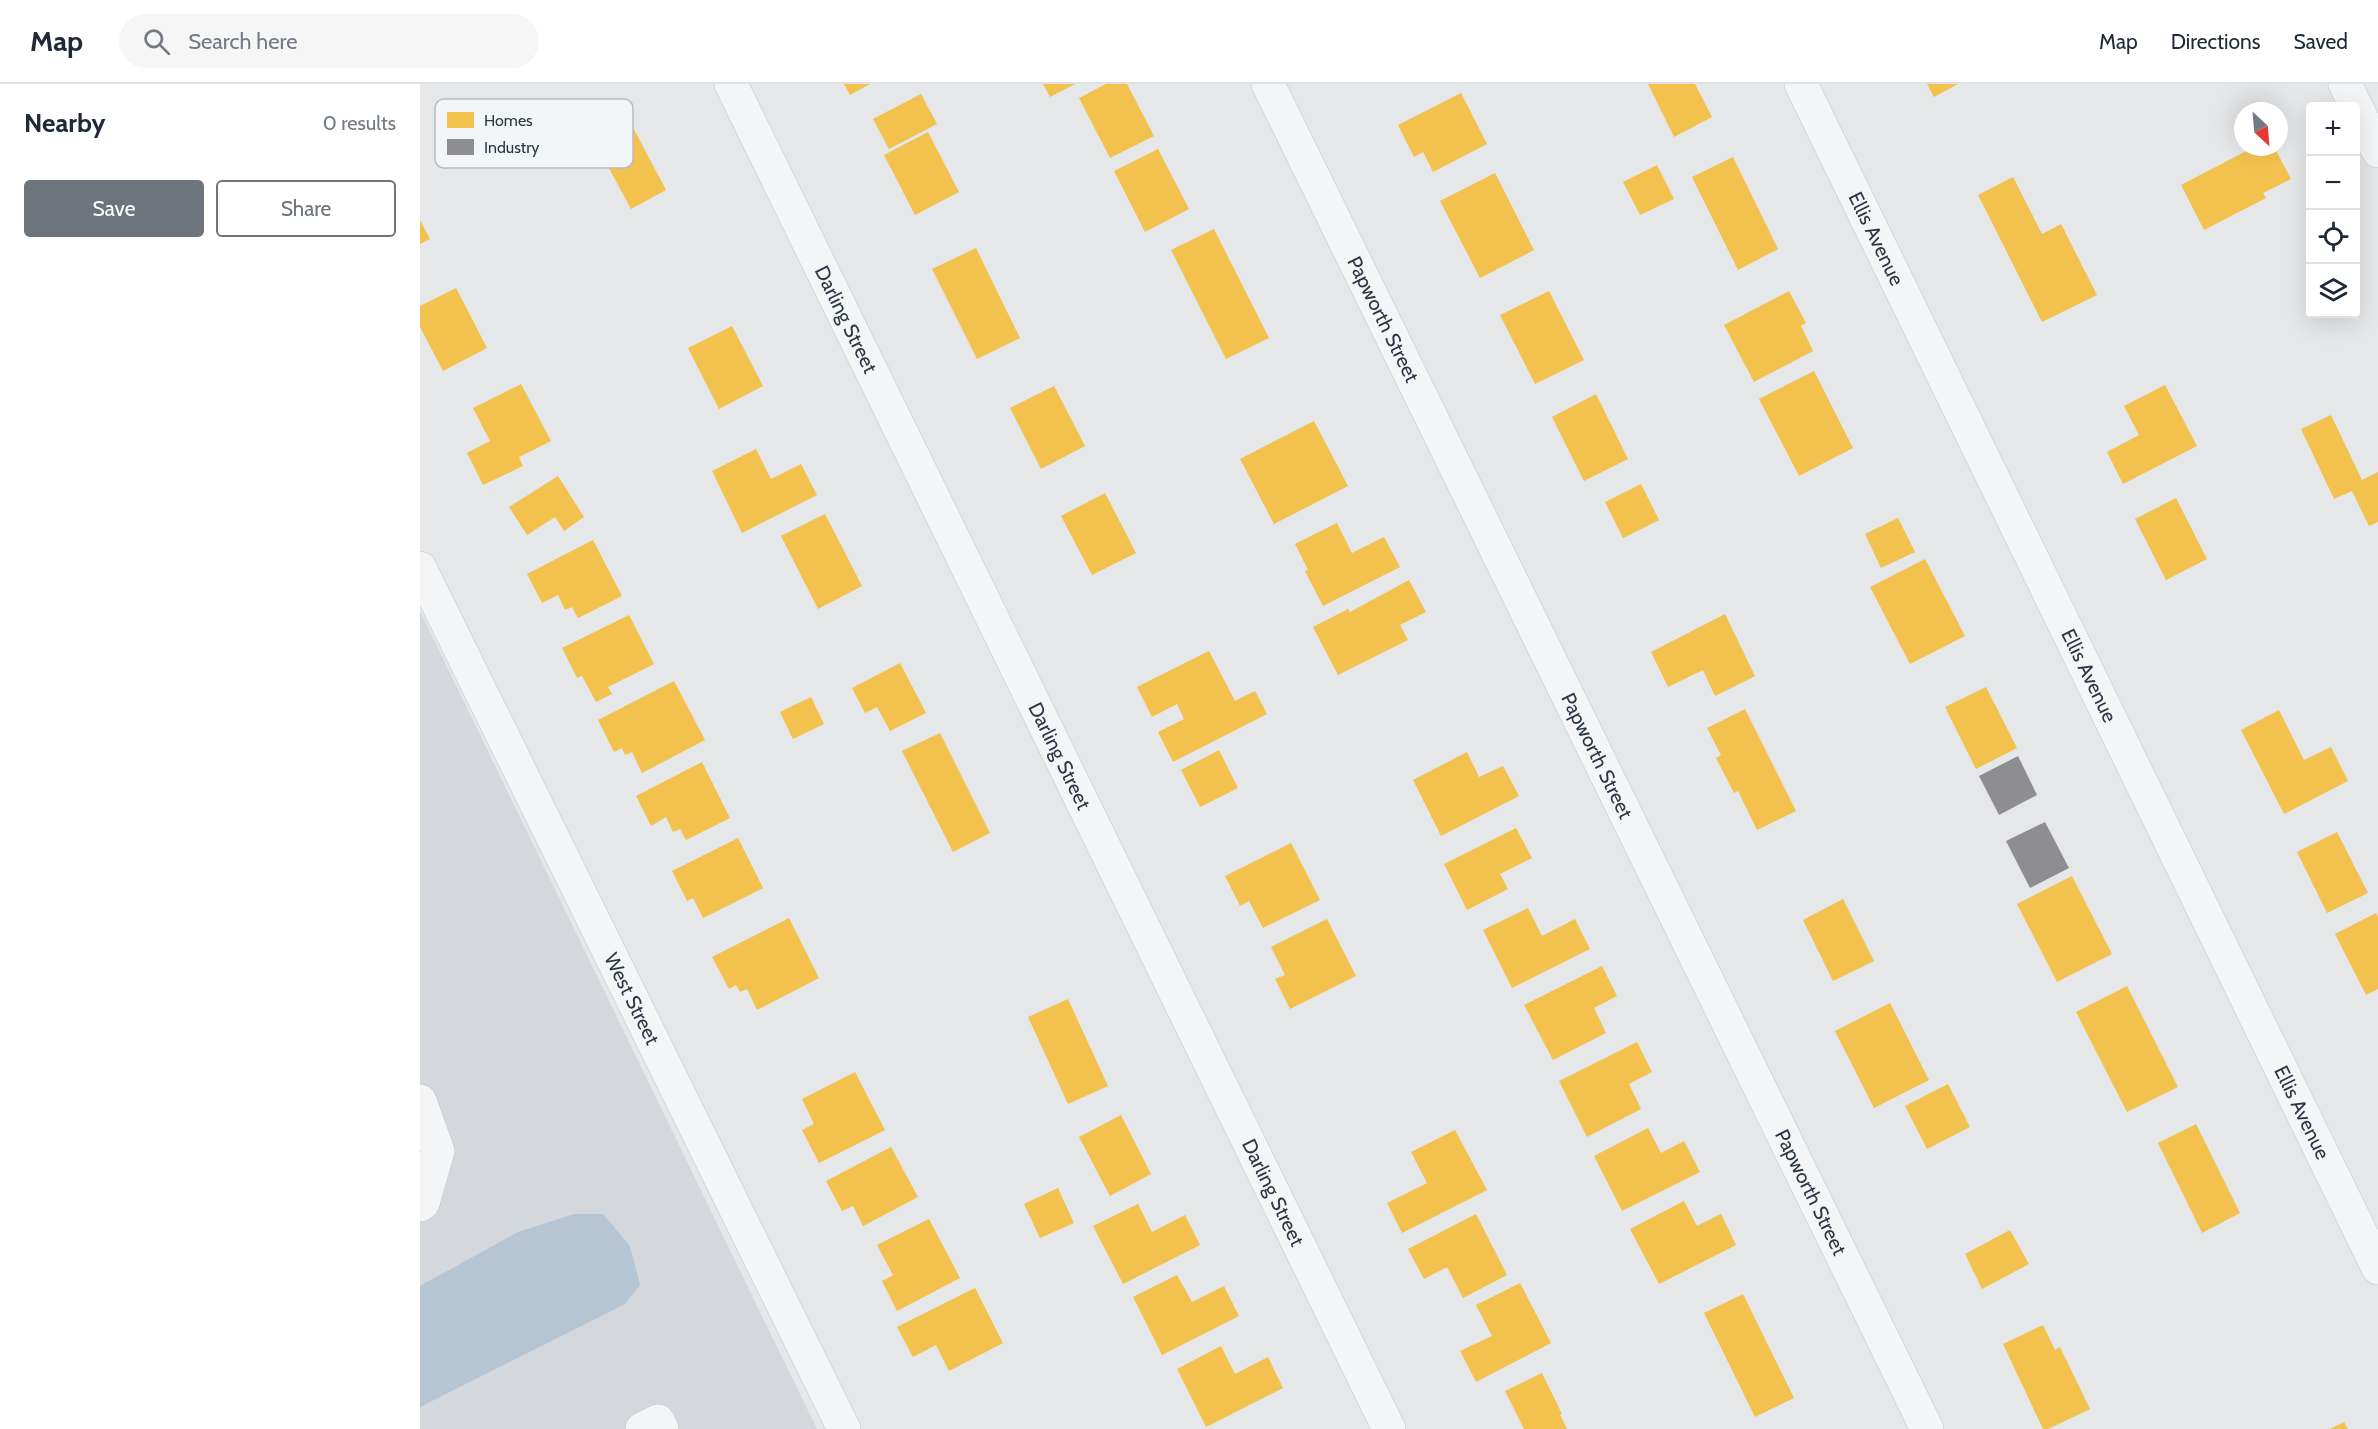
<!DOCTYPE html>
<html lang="en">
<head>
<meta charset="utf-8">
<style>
	:root { --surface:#fff; --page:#f6f6f7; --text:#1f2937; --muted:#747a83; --line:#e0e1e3; --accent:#6d747c }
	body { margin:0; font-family:Cabin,sans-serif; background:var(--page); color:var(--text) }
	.controls { position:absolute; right:18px; top:18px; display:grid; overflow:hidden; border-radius:6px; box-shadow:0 6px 24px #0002 }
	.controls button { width:54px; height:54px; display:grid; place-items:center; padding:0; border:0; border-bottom:2px solid var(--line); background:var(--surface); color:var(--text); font:30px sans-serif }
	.compass { position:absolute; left:1814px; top:18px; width:54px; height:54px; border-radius:50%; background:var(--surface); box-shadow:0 6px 24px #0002; rotate:154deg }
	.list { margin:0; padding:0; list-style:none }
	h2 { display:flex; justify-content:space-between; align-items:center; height:78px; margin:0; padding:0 24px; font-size:26px }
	h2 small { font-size:20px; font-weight:400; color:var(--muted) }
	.actions { display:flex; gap:12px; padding:18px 24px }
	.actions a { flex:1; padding:14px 0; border:2px solid var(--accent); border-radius:6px; text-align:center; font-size:21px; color:var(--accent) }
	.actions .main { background:var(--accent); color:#fff }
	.icon { flex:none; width:33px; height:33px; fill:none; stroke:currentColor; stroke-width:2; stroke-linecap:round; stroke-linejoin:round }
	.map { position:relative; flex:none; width:1958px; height:1345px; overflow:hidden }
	header { display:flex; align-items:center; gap:36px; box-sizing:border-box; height:84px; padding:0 30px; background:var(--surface); border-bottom:2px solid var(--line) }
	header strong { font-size:28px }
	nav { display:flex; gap:33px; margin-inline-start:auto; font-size:21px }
	.search { width:420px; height:54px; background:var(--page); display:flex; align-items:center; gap:15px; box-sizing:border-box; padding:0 21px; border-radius:33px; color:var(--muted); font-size:22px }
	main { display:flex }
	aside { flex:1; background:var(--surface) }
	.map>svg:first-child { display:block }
	.built { fill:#d4d7dc }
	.water { fill:#b5c5d3 }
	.homes { fill:#f2c14e }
	.industry { fill:#8d8d92 }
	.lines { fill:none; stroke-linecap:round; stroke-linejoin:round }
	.minor-casing { stroke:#c3c5c7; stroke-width:34 }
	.minor { stroke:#f4f5f6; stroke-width:33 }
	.labels { text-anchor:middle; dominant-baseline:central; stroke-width:6; stroke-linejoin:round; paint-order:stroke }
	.street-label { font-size:20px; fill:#2c3642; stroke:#f3f6f8 }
	.key { fill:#f3f6f8; stroke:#b7bcc1; stroke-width:1.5 }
	.key-label { font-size:16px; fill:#2c3642 }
</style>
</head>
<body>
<header>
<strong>Map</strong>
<div class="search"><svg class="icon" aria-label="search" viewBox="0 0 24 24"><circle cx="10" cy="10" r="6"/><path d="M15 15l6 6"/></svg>Search here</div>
<nav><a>Map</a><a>Directions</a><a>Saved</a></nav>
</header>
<main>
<aside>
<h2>Nearby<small>0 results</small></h2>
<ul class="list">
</ul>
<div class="actions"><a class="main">Save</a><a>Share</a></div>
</aside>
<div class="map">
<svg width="1958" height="1345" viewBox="0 0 1958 1345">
	<rect width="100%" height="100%" fill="#e5e7e9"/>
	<polygon class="built" points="0,527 337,1222 397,1345 0,1345"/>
	<polygon class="water" points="154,1130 183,1130 210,1162 220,1201 205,1220 0,1323 0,1202 98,1148"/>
	<g class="homes">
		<polygon points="424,0 450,0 430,11"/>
		<polygon points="623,0 655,0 630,13"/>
		<polygon points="686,0 707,0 734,52 690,74 659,14"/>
		<polygon points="1228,0 1275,0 1292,33 1254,53"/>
		<polygon points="1507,0 1538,0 1514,13"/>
		<polygon points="1041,9 1067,60 1013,88 1003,68 994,73 978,41"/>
		<polygon points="501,10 517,40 469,65 453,35"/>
		<polygon points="200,19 246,106 211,125 164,38"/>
		<polygon points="508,48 539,108 495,131 464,71"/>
		<polygon points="1834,63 1854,63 1871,95 1843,109 1846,114 1784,146 1761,101"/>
		<polygon points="738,65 769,125 725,148 694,87"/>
		<polygon points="1313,73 1358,165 1318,186 1272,93"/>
		<polygon points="1237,81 1254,115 1220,131 1203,98"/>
		<polygon points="1075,89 1114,166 1060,194 1020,117"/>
		<polygon points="1593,93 1622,150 1641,140 1677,211 1622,238 1558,111"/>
		<polygon points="0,136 10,155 0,160"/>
		<polygon points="794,145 849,254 806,275 751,166"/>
		<polygon points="556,164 600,254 557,275 512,185"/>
		<polygon points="36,204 67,264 23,287 0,243 0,222"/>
		<polygon points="1129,207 1164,276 1115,300 1080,231"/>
		<polygon points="1369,207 1386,239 1381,242 1393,267 1334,298 1304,241"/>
		<polygon points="312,242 343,302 299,325 268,264"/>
		<polygon points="1394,287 1433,364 1379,392 1339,315"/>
		<polygon points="101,300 131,357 99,373 103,382 63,401 47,369 70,357 53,324"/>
		<polygon points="1745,301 1777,362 1703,400 1687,368 1719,351 1704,322"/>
		<polygon points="634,302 665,362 621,385 590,324"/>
		<polygon points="1176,310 1208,375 1164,397 1132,333"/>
		<polygon points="1911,331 1942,396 1958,388 1958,438 1949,442 1932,407 1914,415 1881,345"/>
		<polygon points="894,337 928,402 854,440 820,375"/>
		<polygon points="336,365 351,395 381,380 397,411 322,449 292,387"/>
		<polygon points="138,392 164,433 144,447 135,433 107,451 89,423"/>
		<polygon points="1221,400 1239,436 1203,454 1185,418"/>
		<polygon points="685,409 716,469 672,491 641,432"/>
		<polygon points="1756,414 1787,475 1746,496 1715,435"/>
		<polygon points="405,430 442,502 398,525 361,452"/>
		<polygon points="1478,434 1495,468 1461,484 1445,450"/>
		<polygon points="917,439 932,469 964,453 980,483 903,522 885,487 888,486 875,460"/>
		<polygon points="173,456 202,512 158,534 152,523 145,526 138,511 122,519 107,490"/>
		<polygon points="1505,475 1545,552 1490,580 1450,503"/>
		<polygon points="989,496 1006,528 980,541 988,556 918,591 893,543 928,525 930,528"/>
		<polygon points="1305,530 1335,592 1295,612 1283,586 1248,603 1231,568"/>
		<polygon points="209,531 234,580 188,603 192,610 176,618 162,592 157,594 142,564"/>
		<polygon points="789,567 815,617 835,607 847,630 753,678 738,648 764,635 757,620 732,633 717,603"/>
		<polygon points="480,579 506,629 470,647 457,623 445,629 432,604"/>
		<polygon points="254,597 285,656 222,689 212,668 205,671 202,664 194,668 178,636"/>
		<polygon points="1566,603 1597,664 1556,685 1525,623"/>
		<polygon points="391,613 404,640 373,655 360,628"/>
		<polygon points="1325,625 1376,727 1337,746 1318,707 1314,709 1296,674 1301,671 1287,644"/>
		<polygon points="1859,626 1884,676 1911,663 1928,697 1864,730 1821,646"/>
		<polygon points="520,649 570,749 533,768 482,667"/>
		<polygon points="799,666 818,704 780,723 761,686"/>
		<polygon points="1047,668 1059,693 1083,682 1099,712 1021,752 993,696"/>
		<polygon points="282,678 310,734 266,756 260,745 253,748 246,733 231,742 216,712"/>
		<polygon points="1096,744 1112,774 1080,790 1088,805 1047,826 1024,780"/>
		<polygon points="1917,748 1948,809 1907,829 1877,768"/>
		<polygon points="318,754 343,804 283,834 273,814 267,817 252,787"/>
		<polygon points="871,759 900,816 843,844 829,817 820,822 805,792"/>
		<polygon points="1652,792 1692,870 1637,898 1597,820"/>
		<polygon points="1423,815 1454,877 1413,897 1383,836"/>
		<polygon points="1108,824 1122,852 1155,835 1170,865 1092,904 1063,846"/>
		<polygon points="1956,829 1958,833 1958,905 1946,911 1915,850"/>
		<polygon points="369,834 399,894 337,926 327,905 320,908 316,901 309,905 292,873"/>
		<polygon points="907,835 936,892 870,925 855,895 865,891 851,863"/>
		<polygon points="1182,882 1197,912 1174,924 1186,949 1133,976 1104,921"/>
		<polygon points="1707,902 1758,1003 1707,1028 1656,928"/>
		<polygon points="648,915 688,1002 648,1020 608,933"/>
		<polygon points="1470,919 1509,996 1454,1024 1415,947"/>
		<polygon points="1217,958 1232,988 1209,1000 1221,1025 1167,1053 1139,997"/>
		<polygon points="435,988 465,1046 399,1079 382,1046 394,1040 382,1015"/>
		<polygon points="1528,1000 1550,1043 1507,1065 1485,1022"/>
		<polygon points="701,1031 731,1090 690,1112 659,1053"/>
		<polygon points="1776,1040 1820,1129 1782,1149 1738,1059"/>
		<polygon points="1228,1044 1241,1069 1264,1057 1280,1088 1202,1127 1174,1072"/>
		<polygon points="1035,1046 1067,1106 982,1149 967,1119 1007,1099 991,1068"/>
		<polygon points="471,1063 498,1113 443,1142 433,1122 422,1127 406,1097"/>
		<polygon points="638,1104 654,1139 620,1154 604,1120"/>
		<polygon points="1264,1117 1277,1142 1301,1130 1316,1161 1239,1200 1210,1145"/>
		<polygon points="718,1120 732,1148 765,1131 780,1161 703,1200 673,1142"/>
		<polygon points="1056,1130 1087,1191 1043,1214 1027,1183 1004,1195 988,1165"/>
		<polygon points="509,1135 540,1194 477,1227 462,1197 473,1191 457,1161"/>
		<polygon points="1590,1146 1609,1180 1562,1205 1545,1170"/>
		<polygon points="757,1191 772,1218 804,1202 819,1232 742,1271 713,1213"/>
		<polygon points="1100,1199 1131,1259 1056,1298 1040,1267 1072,1252 1056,1221"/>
		<polygon points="555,1204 583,1259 529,1287 516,1261 493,1273 477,1243"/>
		<polygon points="1323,1210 1374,1314 1335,1333 1284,1229"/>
		<polygon points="1623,1241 1635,1266 1640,1263 1670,1325 1628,1345 1623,1345 1583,1260"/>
		<polygon points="801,1262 815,1290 848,1273 863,1304 786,1343 757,1285"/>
		<polygon points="1122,1289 1142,1330 1140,1331 1147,1345 1104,1345 1085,1307"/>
		<polygon points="1924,1338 1928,1345 1910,1345"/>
	</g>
	<g class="industry">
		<polygon points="1598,672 1617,711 1579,731 1559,692"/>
		<polygon points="1625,738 1649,784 1610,804 1586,757"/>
	</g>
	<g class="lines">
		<g class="minor-casing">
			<g id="minor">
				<path id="s1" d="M311,0L969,1345"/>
				<path id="s2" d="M848,0L1507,1345"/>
				<path id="s3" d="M1381,0L1958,1184"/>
				<polyline points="1925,0 1958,67"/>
				<path id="s4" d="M0,484L424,1345"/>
				<polyline points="0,1017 18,1067 3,1119 0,1121"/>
				<polyline points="222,1345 238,1337 242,1345"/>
			</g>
		</g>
		<use href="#minor" class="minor"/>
	</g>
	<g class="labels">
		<g class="street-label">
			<text stroke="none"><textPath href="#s3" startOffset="172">Ellis Avenue</textPath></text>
			<text stroke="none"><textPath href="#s1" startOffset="262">Darling Street</textPath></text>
			<text stroke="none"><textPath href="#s2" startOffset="262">Papworth Street</textPath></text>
			<text stroke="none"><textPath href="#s3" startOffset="658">Ellis Avenue</textPath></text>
			<text stroke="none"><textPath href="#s1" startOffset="748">Darling Street</textPath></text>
			<text stroke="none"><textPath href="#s2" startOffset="748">Papworth Street</textPath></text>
			<text stroke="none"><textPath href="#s4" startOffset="480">West Street</textPath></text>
			<text stroke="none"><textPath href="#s3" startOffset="1144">Ellis Avenue</textPath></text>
			<text stroke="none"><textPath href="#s1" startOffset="1234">Darling Street</textPath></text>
			<text stroke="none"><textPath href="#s2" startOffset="1234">Papworth Street</textPath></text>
		</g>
	</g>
	<rect x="15" y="15" width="198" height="69" rx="9" class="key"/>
	<rect x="27" y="28" width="27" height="16" fill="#f2c14e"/>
	<rect x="27" y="55" width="27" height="16" fill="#8d8d92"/>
	<g class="key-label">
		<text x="64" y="42">Homes</text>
		<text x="64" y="69">Industry</text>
	</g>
</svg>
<div class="controls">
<button>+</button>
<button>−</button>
<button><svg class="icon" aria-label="locate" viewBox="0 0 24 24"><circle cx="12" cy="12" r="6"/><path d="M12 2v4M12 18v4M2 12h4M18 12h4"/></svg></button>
<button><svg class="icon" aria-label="layers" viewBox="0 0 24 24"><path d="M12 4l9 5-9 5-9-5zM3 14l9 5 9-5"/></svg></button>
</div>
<svg class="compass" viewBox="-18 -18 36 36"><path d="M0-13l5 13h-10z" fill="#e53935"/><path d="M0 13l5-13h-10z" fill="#747a83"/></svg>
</div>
</main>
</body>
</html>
